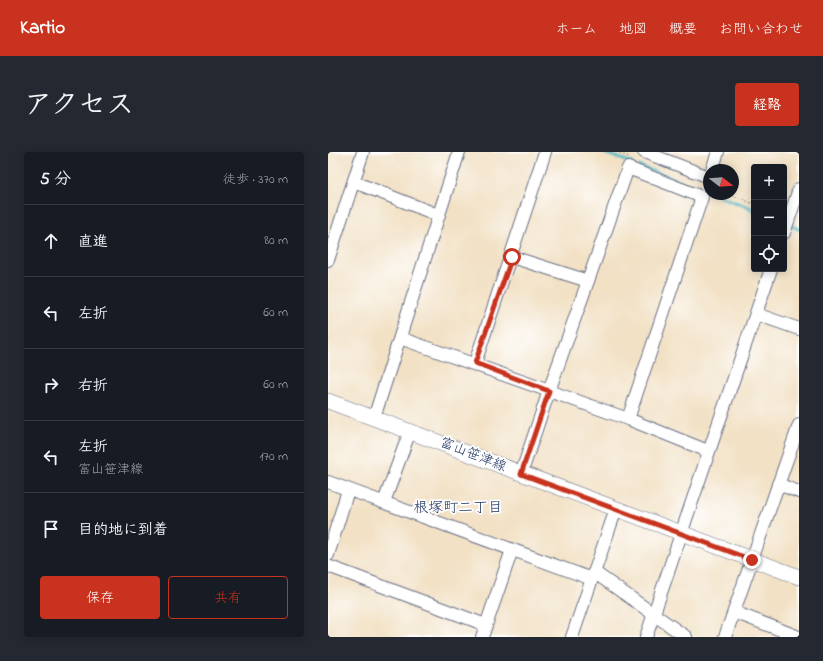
<!DOCTYPE html>
<html lang="ja">
<head>
<meta charset="utf-8">
<style>
	:root { --surface:#171b24; --page:#242831; --text:#f1f3f6; --muted:#9ea1a6; --line:#363941; --accent:#c8321e }
	body { margin:0; font-family:"Indie Flower","Klee One",sans-serif; background:var(--page); color:var(--text) }
	.controls { position:absolute; right:12px; top:12px; display:grid; overflow:hidden; border-radius:4px; box-shadow:0 2px 10px #0003 }
	.controls button { width:36px; height:36px; display:grid; place-items:center; padding:0; border:0; border-bottom:1px solid var(--line); background:var(--surface); color:var(--text); font:20px sans-serif }
	.compass { position:absolute; left:375px; top:12px; width:36px; height:36px; border-radius:50%; background:var(--surface); box-shadow:0 2px 10px #0003; rotate:107deg }
	.stop { position:absolute; width:12px; height:12px; margin:-9px; border:3px solid #c8321e; border-radius:50%; background:#fff }
	.stop.end { background:#c8321e; border-color:#fff; box-shadow:0 1px 4px #0008 }
	.list { margin:0; padding:0; list-style:none }
	h2 { display:flex; justify-content:space-between; align-items:center; height:52px; margin:0; padding:0 16px; font-size:17px }
	h2 small { font-size:13px; font-weight:400; color:var(--muted) }
	.list li { display:grid; grid-template-columns:26px 1fr auto; gap:12px; align-items:center; box-sizing:border-box; height:72px; padding:0 16px; border-top:1px solid var(--line) }
	.list b { display:block; font-size:15px; white-space:nowrap }
	.list p { margin:0; font-size:13px; white-space:nowrap; color:var(--muted) }
	.list em { font-size:13px; font-style:normal; color:var(--muted) }
	.actions { display:flex; gap:8px; padding:12px 16px }
	.actions a { flex:1; padding:9px 0; border:1px solid var(--accent); border-radius:4px; text-align:center; font-size:14px; color:var(--accent) }
	.actions .main { background:var(--accent); color:#fff }
	.icon { flex:none; width:22px; height:22px; fill:none; stroke:currentColor; stroke-width:2; stroke-linecap:round; stroke-linejoin:round }
	.map { position:relative; flex:none; width:471px; height:485px; overflow:hidden; border-radius:4px }
	header { display:flex; align-items:center; gap:24px; box-sizing:border-box; height:56px; padding:0 20px; background:var(--accent); color:#fff }
	header strong { font-size:19px }
	nav { display:flex; gap:22px; margin-inline-start:auto; font-size:14px }
	.intro { display:flex; align-items:center; justify-content:space-between; box-sizing:border-box; height:96px; padding:0 24px }
	h1 { margin:0; font-size:28px }
	.button { padding:10px 18px; border-radius:4px; background:var(--accent); color:#fff; font-size:14px; font-weight:700 }
	main { display:flex; gap:24px; padding:0 24px }
	aside { flex:1; background:var(--surface); border-radius:4px; box-shadow:0 2px 10px #0003 }
	.map>svg:first-child { display:block }
	.lines { fill:none; stroke-linecap:round; stroke-linejoin:round }
	.stream { stroke:#4bb8c5; stroke-width:3 }
	.minor-casing { stroke:#666d82; stroke-width:14 }
	.major-casing { stroke:#666d82; stroke-width:16 }
	.path { stroke:#666d82; stroke-width:1.5; stroke-dasharray:1 3; stroke-linecap:butt }
	.minor { stroke:#fff; stroke-width:12 }
	.major { stroke:#fff; stroke-width:15 }
	.route { stroke:#c8321e; stroke-width:5 }
	.labels { text-anchor:middle; dominant-baseline:central; stroke-width:3.5; stroke-linejoin:round; paint-order:stroke }
	.street-label { font-size:14px; fill:#1b2f5e; stroke:#fff }
	.neighbourhood-label { font-size:15px; fill:#1b2f5e; stroke:#fff }
</style>
</head>
<body>
<header>
<strong>Kartio</strong>
<nav><a>ホーム</a><a>地図</a><a>概要</a><a>お問い合わせ</a></nav>
</header>
<div class="intro"><h1>アクセス</h1><a class="button">経路</a></div>
<main>
<aside>
<h2>5 分<small>徒歩 · 370 m</small></h2>
<ul class="list">
<li><svg class="icon" aria-label="ahead" viewBox="0 0 24 24"><path d="M12 20V5M6 11l6-6 6 6"/></svg><div><b>直進</b></div><em>80 m</em></li>
<li><svg class="icon" aria-label="left" viewBox="0 0 24 24"><path d="M17 20v-9H6M10 6l-5 5 5 5"/></svg><div><b>左折</b></div><em>60 m</em></li>
<li><svg class="icon" aria-label="right" viewBox="0 0 24 24"><path d="M7 20v-9h11M14 6l5 5-5 5"/></svg><div><b>右折</b></div><em>60 m</em></li>
<li><svg class="icon" aria-label="left" viewBox="0 0 24 24"><path d="M17 20v-9H6M10 6l-5 5 5 5"/></svg><div><b>左折</b><p>富山笹津線</p></div><em>170 m</em></li>
<li><svg class="icon" aria-label="arrive" viewBox="0 0 24 24"><path d="M6 21V4h12l-3 4 3 4H6"/></svg><div><b>目的地に到着</b></div></li>
</ul>
<div class="actions"><a class="main">保存</a><a>共有</a></div>
</aside>
<div class="map">
<svg width="471" height="485" viewBox="0 0 471 485">
	<rect width="100%" height="100%" fill="#fff"/>
	<filter id="ink" filterUnits="userSpaceOnUse"><feTurbulence type="fractalNoise" baseFrequency=".025" numOctaves="2"/><feDisplacementMap in="SourceGraphic" scale="8" xChannelSelector="R" yChannelSelector="G"/><feConvolveMatrix kernelMatrix="1 2 1 2 8 2 1 2 1" color-interpolation-filters="sRGB"/></filter>
	<filter id="wash" filterUnits="userSpaceOnUse"><feTurbulence type="fractalNoise" baseFrequency=".012" numOctaves="4" result="noise"/><feDisplacementMap in="SourceGraphic" scale="16" xChannelSelector="R" yChannelSelector="G"/><feGaussianBlur stdDeviation="0.9" result="paint"/><feColorMatrix in="noise" values="0 0 0 0 0 0 0 0 0 0 0 0 0 0 0 0 0 1.4 0 .05"/><feComposite in="paint" operator="in"/></filter>
	<g filter="url(#wash)">
		<rect width="100%" height="100%" fill="#f2e1c5"/>
		<g class="lines">
			<g class="stream">
				<polyline points="274,0 304,11"/>
				<polyline points="311,14 381,40"/>
				<polyline points="386,42 423,56 426,60"/>
				<polyline points="461,73 471,77"/>
			</g>
		</g>
	</g>
	<g filter="url(#ink)">
		<g class="lines">
			<g class="minor-casing">
				<g id="minor">
					<polyline points="316,0 381,25"/>
					<polyline points="384,18 390,0"/>
					<polyline points="26,30 110,63"/>
					<polyline points="456,81 471,37"/>
					<polyline points="184,105 260,129"/>
					<polyline points="0,108 35,0"/>
					<polyline points="428,162 471,177"/>
					<polyline points="72,186 300,267 380,299"/>
					<polyline points="147,211 217,0"/>
					<polyline points="46,266 131,0"/>
					<polyline points="193,322 221,239 300,16 374,45 300,267"/>
					<polyline points="0,330 264,427"/>
					<polyline points="450,332 471,340"/>
					<polyline points="56,350 82,279"/>
					<polyline points="0,403 20,338"/>
					<polyline points="0,414 158,473"/>
					<polyline points="266,420 358,485"/>
					<polyline points="406,460 471,485"/>
					<polyline points="154,485 184,398"/>
					<polyline points="244,485 288,357"/>
					<polyline points="318,485 443,117"/>
					<polyline points="397,485 471,273"/>
				</g>
			</g>
			<g class="major-casing">
				<polyline id="major" points="0,249 471,425"/>
			</g>
			<g class="path">
				<polyline points="288,0 301,5"/>
				<polyline points="400,42 426,52"/>
			</g>
			<use href="#minor" class="minor"/>
			<use href="#major" class="major"/>
		</g>
	</g>
	<g class="lines" filter="url(#ink)">
		<polyline class="route" points="184,105 147,211 221,239 193,322 424,408"/>
	</g>
	<g class="labels">
		<g class="street-label">
			<text transform="translate(145 303) rotate(22)">富山笹津線</text>
		</g>
		<g class="neighbourhood-label">
			<text x="130" y="356">根塚町二丁目</text>
		</g>
	</g>
</svg>
<div class="controls">
<button>+</button>
<button>−</button>
<button><svg class="icon" aria-label="locate" viewBox="0 0 24 24"><circle cx="12" cy="12" r="6"/><path d="M12 2v4M12 18v4M2 12h4M18 12h4"/></svg></button>
</div>
<svg class="compass" viewBox="-18 -18 36 36"><path d="M0-13l5 13h-10z" fill="#e53935"/><path d="M0 13l5-13h-10z" fill="#9ea1a6"/></svg>
<div class="stop" style="left:184px;top:105px"></div>
<div class="stop end" style="left:424px;top:408px"></div>
</div>
</main>
</body>
</html>
